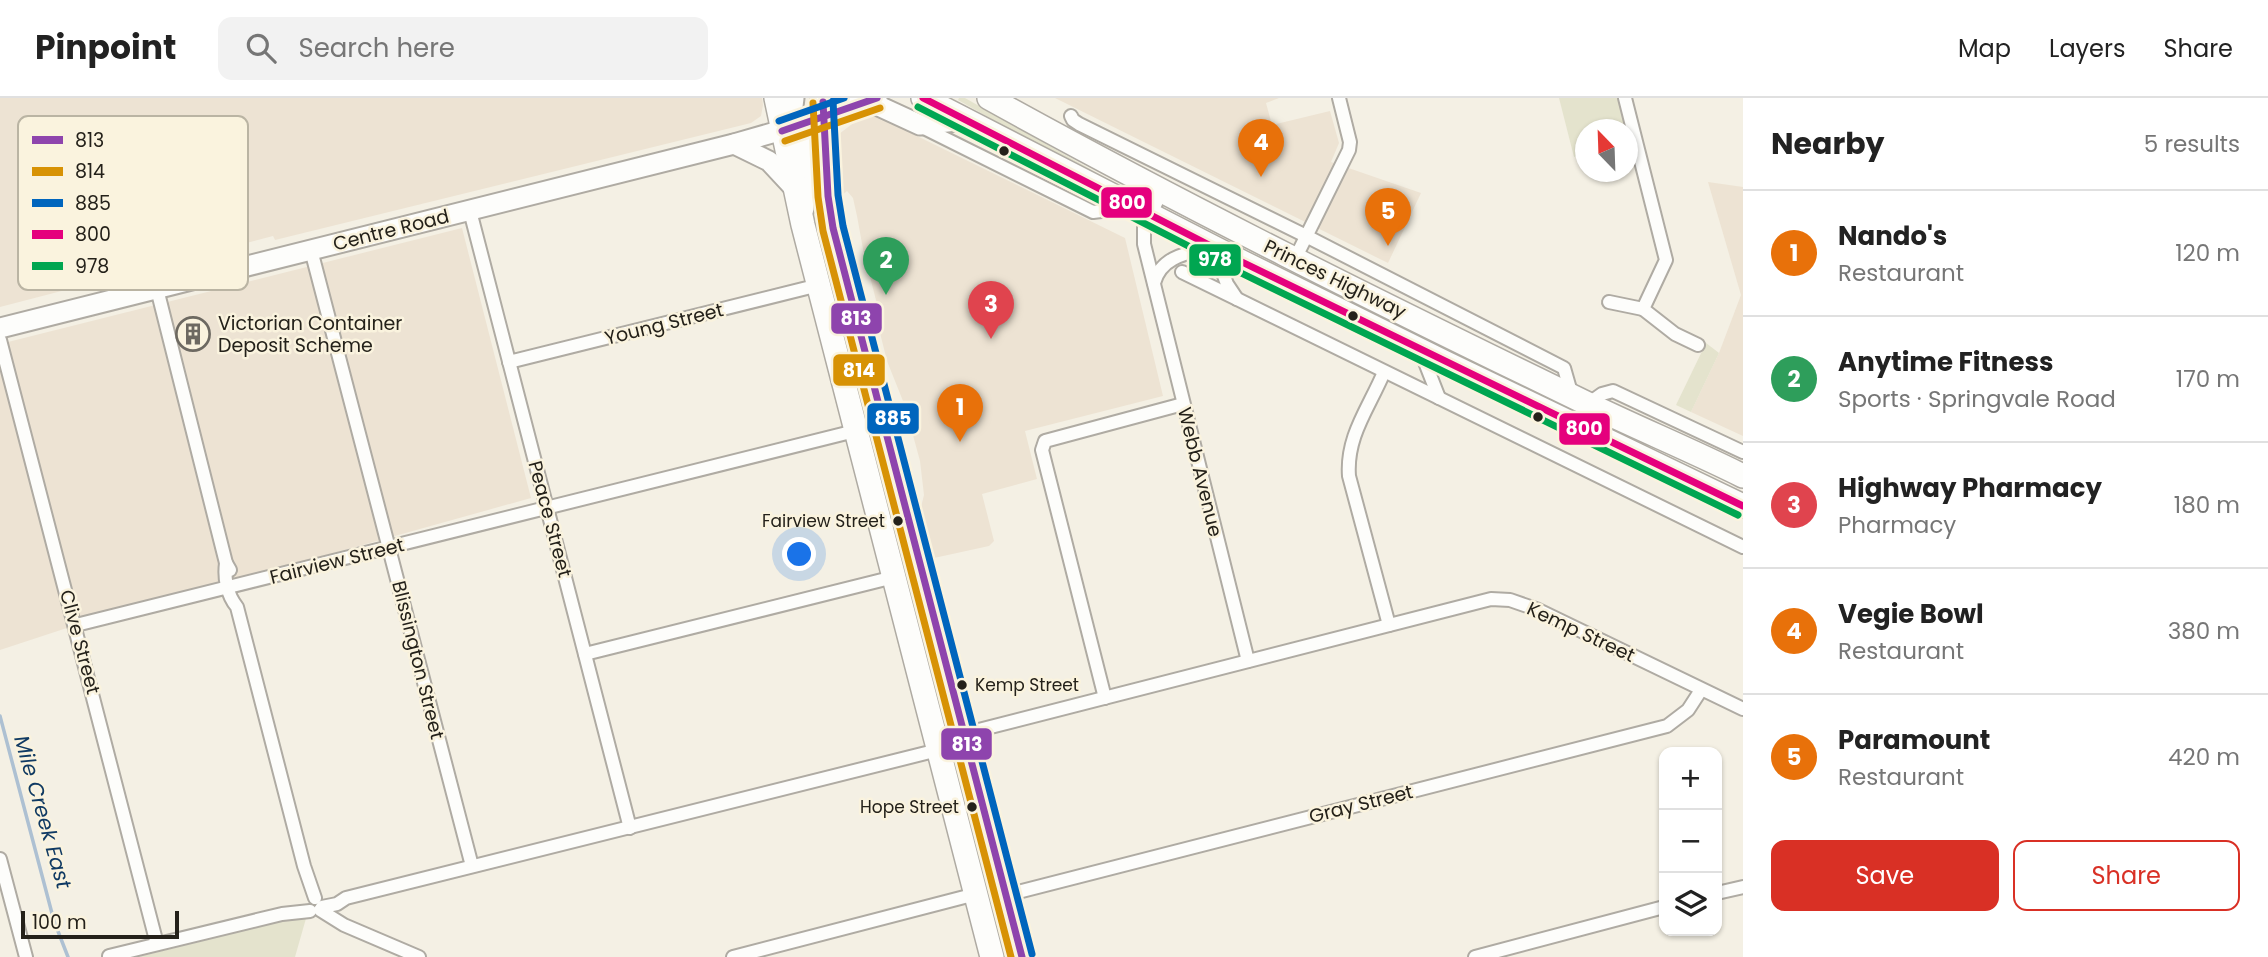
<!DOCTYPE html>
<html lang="en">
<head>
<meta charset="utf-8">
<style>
	:root { --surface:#fff; --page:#f2f2f2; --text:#222; --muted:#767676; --line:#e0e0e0; --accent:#d93025 }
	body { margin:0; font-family:Poppins,sans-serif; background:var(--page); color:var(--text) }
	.controls { position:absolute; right:21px; bottom:21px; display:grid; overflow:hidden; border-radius:14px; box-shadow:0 2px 5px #0004 }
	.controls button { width:63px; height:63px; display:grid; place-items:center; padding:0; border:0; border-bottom:2px solid var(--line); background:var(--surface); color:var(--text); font:35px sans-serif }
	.compass { position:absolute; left:1575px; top:21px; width:63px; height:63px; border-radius:50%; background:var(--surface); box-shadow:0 2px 5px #0004; rotate:337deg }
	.scale { position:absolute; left:21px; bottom:18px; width:158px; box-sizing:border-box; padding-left:7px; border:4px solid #24211a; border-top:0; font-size:19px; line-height:24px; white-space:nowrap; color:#24211a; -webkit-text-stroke:5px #faf3de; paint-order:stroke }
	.you { position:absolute; left:800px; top:457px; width:24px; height:24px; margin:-18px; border:5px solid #fff; border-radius:50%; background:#1a73e8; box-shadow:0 0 0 10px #1a73e833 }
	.badge { display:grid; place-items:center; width:46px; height:46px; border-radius:50%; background:var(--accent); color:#fff; font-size:23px; font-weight:700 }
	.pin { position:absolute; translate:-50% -58px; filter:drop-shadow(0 2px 4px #0008) }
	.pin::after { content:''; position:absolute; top:37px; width:24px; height:21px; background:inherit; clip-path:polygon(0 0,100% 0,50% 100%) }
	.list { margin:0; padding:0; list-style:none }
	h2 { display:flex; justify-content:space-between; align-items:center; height:91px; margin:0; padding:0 28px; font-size:30px }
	h2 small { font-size:23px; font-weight:400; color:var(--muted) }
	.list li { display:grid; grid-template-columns:46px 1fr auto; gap:21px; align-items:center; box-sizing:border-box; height:126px; padding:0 28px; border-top:2px solid var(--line) }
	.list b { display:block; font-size:26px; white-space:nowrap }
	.list p { margin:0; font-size:23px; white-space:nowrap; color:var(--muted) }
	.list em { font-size:23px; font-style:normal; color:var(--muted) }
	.actions { display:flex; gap:14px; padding:21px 28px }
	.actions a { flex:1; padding:16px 0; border:2px solid var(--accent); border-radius:14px; text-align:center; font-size:24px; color:var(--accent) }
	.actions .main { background:var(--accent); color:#fff }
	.icon { flex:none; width:38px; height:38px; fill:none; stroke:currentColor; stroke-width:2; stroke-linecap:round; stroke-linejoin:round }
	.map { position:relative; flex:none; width:1743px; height:859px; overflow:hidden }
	header { display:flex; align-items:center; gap:42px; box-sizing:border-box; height:98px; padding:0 35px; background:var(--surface); border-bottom:2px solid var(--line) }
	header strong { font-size:33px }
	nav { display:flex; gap:38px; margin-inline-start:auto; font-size:24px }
	.search { width:490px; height:63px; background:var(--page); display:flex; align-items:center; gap:18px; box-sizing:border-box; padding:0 24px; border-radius:14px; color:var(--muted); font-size:26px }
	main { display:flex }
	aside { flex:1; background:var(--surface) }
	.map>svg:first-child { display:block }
	.commercial { fill:#ede3d3 }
	.green { fill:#e4e3cd }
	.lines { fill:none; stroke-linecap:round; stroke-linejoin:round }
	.stream { stroke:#adc0d2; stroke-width:3.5 }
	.street-casing { stroke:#afaba3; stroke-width:16 }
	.primary-casing { stroke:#afaba3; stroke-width:23 }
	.highway-casing { stroke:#afaba3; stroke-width:26 }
	.street { stroke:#fdfdfb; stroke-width:12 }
	.primary { stroke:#fdfdfb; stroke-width:19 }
	.highway { stroke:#fdfdfb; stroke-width:23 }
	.bus-1-casing { stroke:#faf3de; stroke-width:12 }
	.bus-2-casing { stroke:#faf3de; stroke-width:12 }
	.bus-3-casing { stroke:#faf3de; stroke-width:12 }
	.bus-4-casing { stroke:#faf3de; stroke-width:12 }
	.bus-5-casing { stroke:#faf3de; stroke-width:12 }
	.bus-1 { stroke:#8e44ad; stroke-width:7 }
	.bus-2 { stroke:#d79204; stroke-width:7 }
	.bus-3 { stroke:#0065bd; stroke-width:7 }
	.bus-4 { stroke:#e5007d; stroke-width:7 }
	.bus-5 { stroke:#00a651; stroke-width:7 }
	.bus-dot { fill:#24211a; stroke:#faf3de; stroke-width:2.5 }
	.labels { text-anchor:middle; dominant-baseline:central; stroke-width:5; stroke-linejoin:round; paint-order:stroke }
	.bus-label { font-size:17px; fill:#24211a; stroke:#faf3de; text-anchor:end }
	.street-label { font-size:19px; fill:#24211a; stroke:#faf3de }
	.poi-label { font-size:19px; fill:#24211a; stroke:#faf3de; text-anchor:start }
	.water-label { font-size:21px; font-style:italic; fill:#103a63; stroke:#faf3de }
	.key { fill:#faf3de; stroke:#bab4a3; stroke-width:2 }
	.key-label { font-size:19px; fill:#24211a }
	.line-badge { stroke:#faf3de; stroke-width:2.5 }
	.badge-label { font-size:19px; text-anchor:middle; font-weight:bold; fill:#fff }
</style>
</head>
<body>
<header>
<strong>Pinpoint</strong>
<div class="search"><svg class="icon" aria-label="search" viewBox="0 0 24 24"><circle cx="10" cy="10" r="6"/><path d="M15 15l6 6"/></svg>Search here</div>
<nav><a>Map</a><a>Layers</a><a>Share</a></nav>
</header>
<main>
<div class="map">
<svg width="1743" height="859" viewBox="0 0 1743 859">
	<rect width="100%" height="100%" fill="#f4f0e4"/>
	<g class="commercial">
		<polygon points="0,0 762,0 763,7 761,18 751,25 275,142 273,138 0,209"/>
		<polygon points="1055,0 1279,0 1266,5 1272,27 1330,13 1339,45 1331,64 1421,95 1388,165"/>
		<polygon points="868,14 1125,140 1163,298 1025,333 1037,381 982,396 994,443 989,448 934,460 921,409 924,397 920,363 905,308 887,263 876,219 879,218 879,214 863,151 857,118 853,100 847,93 841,98 839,36"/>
		<polygon points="1708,84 1743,89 1743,338 1691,314 1719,255 1741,197"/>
		<polygon points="462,130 531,400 76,527 0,552 0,246"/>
	</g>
	<g class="green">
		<polygon points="959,0 965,0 1131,94 1103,84 958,2"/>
		<polygon points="1559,0 1620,0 1631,45 1628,46 1628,32 1586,32 1585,56 1574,59"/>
		<polygon points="815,47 845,237 865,316 863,319 843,247 834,197 812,109"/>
		<polygon points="1706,245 1719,255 1691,314 1676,307"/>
		<polygon points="876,337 888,384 877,376 869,340"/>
		<polygon points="898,416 959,659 967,705 986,778 984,782 981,782 916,534 909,490 891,418"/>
		<polygon points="996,803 1013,859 1005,859 992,807"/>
		<polygon points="307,817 295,859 138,859"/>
	</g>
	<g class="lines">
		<polyline class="stream" points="0,618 54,823 68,859"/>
		<g class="street-casing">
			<g id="street">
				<polyline points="1625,0 1666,162 1643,211 1675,236 1698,247"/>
				<polyline points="1071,18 1073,22 1079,26 1306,138 1564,270 1572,298"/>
				<polyline points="920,28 1093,114 1101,113 1120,102"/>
				<polyline points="1162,93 1144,130 1144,146 1248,563"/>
				<polyline points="470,113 630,730"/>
				<polyline points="1214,151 1227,186 1237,201"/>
				<polyline points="311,152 472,768"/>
				<polyline points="1295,161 1349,52 1350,44 1339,0"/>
				<polyline points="1182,174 1743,449"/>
				<path d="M1154,185C1161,158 1188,155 1212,149"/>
				<polyline points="157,191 226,465 230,472"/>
				<polyline points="1609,204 1643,211"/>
				<polyline points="0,242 157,846"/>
				<polyline points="1421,254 1439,300"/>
				<polyline points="509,264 819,187"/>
				<path d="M1384,274C1369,310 1346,338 1349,378L1389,527"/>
				<polyline points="1588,306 1602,296 1613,293 1743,354"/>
				<path d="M226,465C224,480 227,497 237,509L304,768L315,800"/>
				<polyline points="76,527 883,326"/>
				<polyline points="585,556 894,479"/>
				<polyline points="1105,600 1042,352 1045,343 1183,306"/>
				<polyline points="963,636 1491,501 1510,502 1536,511 1743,611"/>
				<polyline points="0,761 26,859"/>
				<polyline points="1717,795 1743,789"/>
				<polyline points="1006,797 1667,628 1688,612 1701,592"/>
				<polyline points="322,809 337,806 346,800 938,652"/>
				<polyline points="320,812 344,827 419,859"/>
				<polyline points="109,858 282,816 310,813"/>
				<polyline points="733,859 976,796"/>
				<polyline points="1475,859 1664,809"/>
			</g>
		</g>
		<g class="primary-casing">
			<g id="primary">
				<polyline points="868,3 920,27 965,22"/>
				<polyline points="782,33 792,16 794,0"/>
				<polyline points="734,46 769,63 796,92"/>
				<path d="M804,111C806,80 800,45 815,17"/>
				<polyline points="0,230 734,46 817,22 853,7 877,0"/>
			</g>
		</g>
		<g class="highway-casing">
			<g id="highway">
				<polyline points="776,0 803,127 992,859"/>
				<polyline points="822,0 828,98 833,130 1022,859"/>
				<polyline points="923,0 1242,164 1446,265 1743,408"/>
				<path d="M989,0C1184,108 1384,207 1584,304C1637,330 1691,352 1743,378"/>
			</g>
		</g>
		<use href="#street" class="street"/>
		<use href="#primary" class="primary"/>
		<use href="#highway" class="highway"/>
		<g class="bus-1-casing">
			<g id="bus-1">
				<polyline points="823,4 828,98 833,130 1022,859"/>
				<polyline points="782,33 877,0"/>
			</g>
		</g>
		<g class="bus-2-casing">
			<g id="bus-2">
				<polyline points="813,5 818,99 823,133 1011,859"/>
				<polyline points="785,43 880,10"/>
			</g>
		</g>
		<g class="bus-3-casing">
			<g id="bus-3">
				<polyline points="833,3 838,97 843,128 1032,856"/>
				<polyline points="779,23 844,0"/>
			</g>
		</g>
		<g class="bus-4-casing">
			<polyline id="bus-4" points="923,0 1242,164 1743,408"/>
		</g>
		<g class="bus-5-casing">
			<polyline id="bus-5" points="918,9 1237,173 1738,417"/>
		</g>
		<use href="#bus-1" class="bus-1"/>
		<use href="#bus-2" class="bus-2"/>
		<use href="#bus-3" class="bus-3"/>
		<use href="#bus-4" class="bus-4"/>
		<use href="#bus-5" class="bus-5"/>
	</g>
	<defs>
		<g id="building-ring" transform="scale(1.75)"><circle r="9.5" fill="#faf3de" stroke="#6d6961" stroke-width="1.5"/><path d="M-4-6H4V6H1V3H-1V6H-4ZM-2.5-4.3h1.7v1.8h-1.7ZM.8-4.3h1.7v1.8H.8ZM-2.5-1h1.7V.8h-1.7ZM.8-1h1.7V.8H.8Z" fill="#6d6961"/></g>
	</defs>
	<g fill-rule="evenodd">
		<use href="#building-ring" x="193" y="236"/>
	</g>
	<g class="bus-dot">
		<circle cx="1004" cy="53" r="6"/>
		<circle cx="1353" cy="218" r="6"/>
		<circle cx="1538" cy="319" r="6"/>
		<circle cx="898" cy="423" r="6"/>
		<circle cx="962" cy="587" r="6"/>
		<circle cx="972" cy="709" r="6"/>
	</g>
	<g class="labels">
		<g class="bus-label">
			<text x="885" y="423">Fairview Street</text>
			<text x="975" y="587" text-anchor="start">Kemp Street</text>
			<text x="959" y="709">Hope Street</text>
		</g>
		<g class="street-label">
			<text transform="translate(391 132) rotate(-14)">Centre Road</text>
			<text transform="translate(1335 181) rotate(26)">Princes Highway</text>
			<text transform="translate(664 226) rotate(-14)">Young Street</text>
			<text transform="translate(1200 374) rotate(76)">Webb Avenue</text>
			<text transform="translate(550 421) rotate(75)">Peace Street</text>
			<text transform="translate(337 463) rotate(-14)">Fairview Street</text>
			<text transform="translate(1581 534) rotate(25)">Kemp Street</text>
			<text transform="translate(80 544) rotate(75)">Clive Street</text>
			<text transform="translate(418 562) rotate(76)">Blissington Street</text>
			<text transform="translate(1361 706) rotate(-14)">Gray Street</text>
		</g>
		<g class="poi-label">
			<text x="218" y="225">Victorian Container<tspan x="218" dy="22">Deposit Scheme</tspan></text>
		</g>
		<g class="water-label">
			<text transform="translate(43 714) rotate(74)">Mile Creek East</text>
		</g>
	</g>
	<rect x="18" y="18" width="230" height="174" rx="10" class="key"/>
	<rect x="32" y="38" width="31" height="8" fill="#8e44ad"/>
	<rect x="32" y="69" width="31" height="9" fill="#d79204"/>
	<rect x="32" y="101" width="31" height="8" fill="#0065bd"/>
	<rect x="32" y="132" width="31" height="9" fill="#e5007d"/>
	<rect x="32" y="164" width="31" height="8" fill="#00a651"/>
	<g class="key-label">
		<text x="75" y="49">813</text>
		<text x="75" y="80">814</text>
		<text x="75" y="112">885</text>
		<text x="75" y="143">800</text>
		<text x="75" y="175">978</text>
	</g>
	<g class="line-badge">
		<rect x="1100" y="88" width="53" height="33" rx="7" fill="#e5007d"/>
		<rect x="1188" y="145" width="54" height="34" rx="7" fill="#00a651"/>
		<rect x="830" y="204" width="53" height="33" rx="7" fill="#8e44ad"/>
		<rect x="832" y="255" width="54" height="34" rx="7" fill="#d79204"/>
		<rect x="866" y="304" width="54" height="33" rx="7" fill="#0065bd"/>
		<rect x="1558" y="314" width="53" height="34" rx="7" fill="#e5007d"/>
		<rect x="940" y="629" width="53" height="34" rx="7" fill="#8e44ad"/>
	</g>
	<g class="badge-label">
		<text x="1127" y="111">800</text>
		<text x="1215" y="168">978</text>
		<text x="856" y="227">813</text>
		<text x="859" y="279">814</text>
		<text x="893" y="327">885</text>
		<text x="1584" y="337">800</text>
		<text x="967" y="653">813</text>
	</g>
</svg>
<div class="controls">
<button>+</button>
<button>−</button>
<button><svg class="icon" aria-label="layers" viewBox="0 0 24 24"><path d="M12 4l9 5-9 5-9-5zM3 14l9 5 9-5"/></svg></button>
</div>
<svg class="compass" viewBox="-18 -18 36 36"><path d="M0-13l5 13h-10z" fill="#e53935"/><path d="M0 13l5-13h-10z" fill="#767676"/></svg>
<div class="scale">100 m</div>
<div class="you"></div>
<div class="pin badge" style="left:960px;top:344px;background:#e8710a">1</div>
<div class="pin badge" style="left:886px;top:197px;background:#2e9e5b">2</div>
<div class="pin badge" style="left:991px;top:241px;background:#e0444e">3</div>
<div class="pin badge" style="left:1261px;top:79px;background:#e8710a">4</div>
<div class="pin badge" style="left:1388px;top:148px;background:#e8710a">5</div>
</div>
<aside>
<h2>Nearby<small>5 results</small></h2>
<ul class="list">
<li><span class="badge" style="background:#e8710a">1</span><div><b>Nando's</b><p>Restaurant</p></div><em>120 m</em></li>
<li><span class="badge" style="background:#2e9e5b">2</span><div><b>Anytime Fitness</b><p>Sports · Springvale Road</p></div><em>170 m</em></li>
<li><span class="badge" style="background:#e0444e">3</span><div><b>Highway Pharmacy</b><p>Pharmacy</p></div><em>180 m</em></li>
<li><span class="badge" style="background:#e8710a">4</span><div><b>Vegie Bowl</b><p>Restaurant</p></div><em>380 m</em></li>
<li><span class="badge" style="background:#e8710a">5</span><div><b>Paramount</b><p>Restaurant</p></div><em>420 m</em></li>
</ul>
<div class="actions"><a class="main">Save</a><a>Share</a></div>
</aside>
</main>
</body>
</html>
